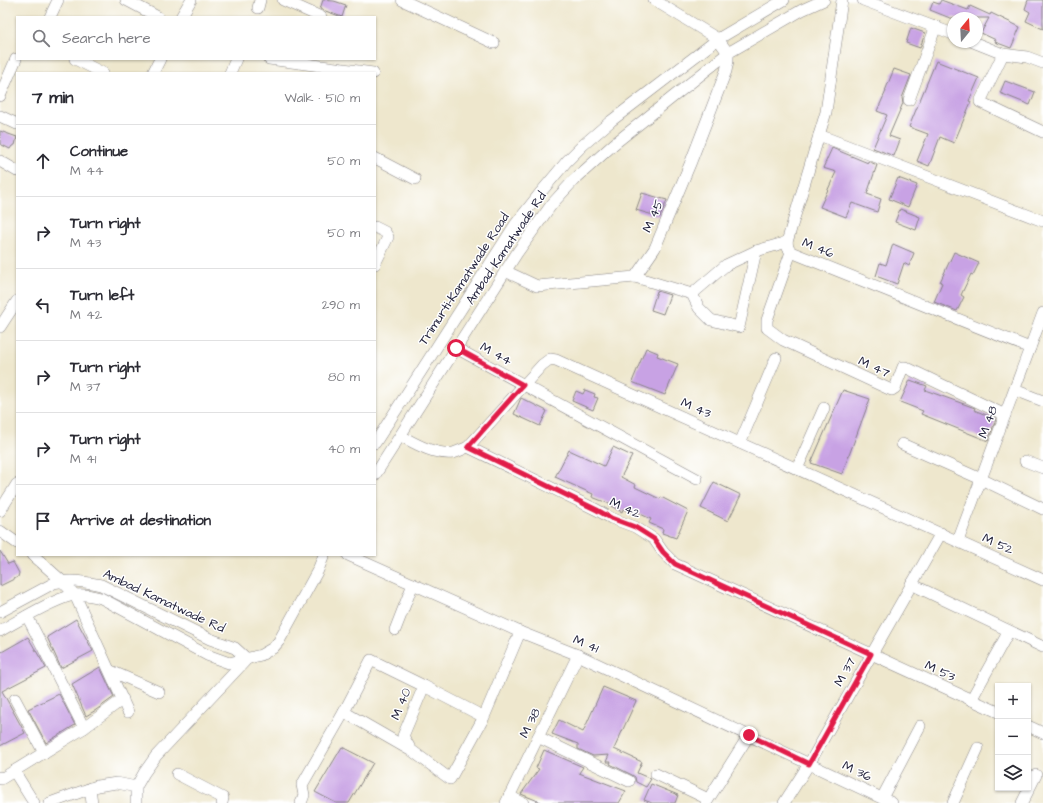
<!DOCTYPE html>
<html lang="en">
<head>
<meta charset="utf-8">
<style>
	:root { --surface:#fff; --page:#f7f7f7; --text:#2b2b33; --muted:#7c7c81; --line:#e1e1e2 }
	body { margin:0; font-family:"Architects Daughter",sans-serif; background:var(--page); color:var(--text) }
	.controls { position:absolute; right:12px; bottom:12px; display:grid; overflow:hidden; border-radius:0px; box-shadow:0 1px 3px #0004 }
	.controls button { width:36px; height:36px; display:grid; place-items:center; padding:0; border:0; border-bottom:1px solid var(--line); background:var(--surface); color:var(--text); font:20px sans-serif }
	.compass { position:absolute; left:947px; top:12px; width:36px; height:36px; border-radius:50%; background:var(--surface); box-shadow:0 1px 3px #0004; rotate:18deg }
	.stop { position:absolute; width:12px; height:12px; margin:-9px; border:3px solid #e11d48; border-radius:50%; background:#fff }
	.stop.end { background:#e11d48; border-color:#fff; box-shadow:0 1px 4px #0008 }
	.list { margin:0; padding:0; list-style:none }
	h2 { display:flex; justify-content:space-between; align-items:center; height:52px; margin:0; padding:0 16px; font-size:17px }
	h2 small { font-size:13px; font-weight:400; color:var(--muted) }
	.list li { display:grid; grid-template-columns:26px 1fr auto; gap:12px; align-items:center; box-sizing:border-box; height:72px; padding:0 16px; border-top:1px solid var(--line) }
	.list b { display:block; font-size:15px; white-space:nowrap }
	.list p { margin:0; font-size:13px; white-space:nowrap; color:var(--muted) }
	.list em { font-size:13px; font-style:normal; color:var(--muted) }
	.icon { flex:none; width:22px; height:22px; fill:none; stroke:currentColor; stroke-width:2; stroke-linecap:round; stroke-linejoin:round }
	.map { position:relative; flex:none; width:1043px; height:803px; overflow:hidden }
	.search { position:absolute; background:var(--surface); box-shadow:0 1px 3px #0004; left:16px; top:16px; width:360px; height:44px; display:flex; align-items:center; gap:10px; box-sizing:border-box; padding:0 14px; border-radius:0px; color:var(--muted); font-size:15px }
	.panel { position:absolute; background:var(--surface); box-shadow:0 1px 3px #0004; left:16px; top:72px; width:360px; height:484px; border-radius:0px }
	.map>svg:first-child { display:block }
	.building { fill:#c8a2e4 }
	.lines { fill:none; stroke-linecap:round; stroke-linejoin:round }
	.minor-casing { stroke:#888484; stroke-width:12 }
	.minor { stroke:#fff; stroke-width:11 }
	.route { stroke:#e11d48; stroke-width:5 }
	.labels { text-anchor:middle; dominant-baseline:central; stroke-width:3; stroke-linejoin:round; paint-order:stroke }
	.street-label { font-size:13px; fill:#22223b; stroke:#fff }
</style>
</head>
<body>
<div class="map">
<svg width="1043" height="803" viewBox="0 0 1043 803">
	<rect width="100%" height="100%" fill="#fff"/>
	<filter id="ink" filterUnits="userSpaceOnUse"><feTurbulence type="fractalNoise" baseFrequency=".025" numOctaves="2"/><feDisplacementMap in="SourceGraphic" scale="8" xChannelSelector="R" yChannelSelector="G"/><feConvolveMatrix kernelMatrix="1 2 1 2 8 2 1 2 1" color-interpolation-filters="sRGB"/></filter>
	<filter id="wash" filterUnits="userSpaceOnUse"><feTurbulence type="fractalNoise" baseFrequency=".012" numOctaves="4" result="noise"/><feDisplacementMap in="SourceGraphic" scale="16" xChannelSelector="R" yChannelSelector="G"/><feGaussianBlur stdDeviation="0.9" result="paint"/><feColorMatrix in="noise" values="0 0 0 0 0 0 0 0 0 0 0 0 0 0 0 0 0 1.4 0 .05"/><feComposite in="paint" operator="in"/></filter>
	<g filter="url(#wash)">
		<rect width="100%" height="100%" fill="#eee7cd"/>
		<g id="blocks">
			<g class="building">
				<polygon points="323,0 334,1 346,5 342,17 320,9"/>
				<polygon points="941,0 968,10 970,6 990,15 991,13 1020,27 1011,48 995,42 996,40 981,33 989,18 950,18 930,10 933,2 939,4"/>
				<polygon points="1028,0 1043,0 1043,29 1026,21 1030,12 1025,9"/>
				<polygon points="911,28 925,33 920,48 906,43"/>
				<polygon points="936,61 979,78 969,101 971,102 954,143 940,137 929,166 917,161 928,134 909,127"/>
				<polygon points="894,69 911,75 902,98 903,103 889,136 900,140 894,156 873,148 887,115 877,111 886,91 885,91"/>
				<polygon points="1005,81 1035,92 1030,105 1000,93"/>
				<polygon points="0,131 17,137 15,145 12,146 10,149 0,144"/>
				<polygon points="832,148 868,163 868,161 877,165 867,194 881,199 877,212 852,203 846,217 820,207 836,172 823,168"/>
				<polygon points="898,178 917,185 908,207 889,199"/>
				<polygon points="642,193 667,200 660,217 636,210"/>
				<polygon points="900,209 920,217 916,230 895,222"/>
				<polygon points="893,244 914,253 909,266 904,263 897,284 876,276 880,263 886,265"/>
				<polygon points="954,252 979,263 973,275 971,274 961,295 964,297 957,311 934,302 942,283 940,282"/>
				<polygon points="657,291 670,295 663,314 651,310"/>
				<polygon points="646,348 658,353 657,356 678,364 665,395 632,382"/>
				<polygon points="910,380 927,386 925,390 975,408 974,410 996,419 988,441 921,414 923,411 900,402"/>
				<polygon points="585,390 595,394 594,397 598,398 593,410 572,401 576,391 583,394"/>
				<polygon points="843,390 870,399 842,474 811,463"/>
				<polygon points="521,398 547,411 540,426 514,414"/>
				<polygon points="613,447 632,456 621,477 636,485 635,487 660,499 661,497 688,511 676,538 662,533 663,529 649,523 651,519 634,511 633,513 623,509 622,512 609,505 610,504 592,497 593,494 555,477 569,450 604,466"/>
				<polygon points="714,482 741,495 728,521 701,508"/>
				<polygon points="0,551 8,564 13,562 19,573 18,577 0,586"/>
				<polygon points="76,619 93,651 61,668 47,637"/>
				<polygon points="28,637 46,668 2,691 25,733 0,746 0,653"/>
				<polygon points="100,667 114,697 96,710 86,716 72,684"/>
				<polygon points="603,687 636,701 614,749 642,762 637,773 651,779 646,787 636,782 635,777 632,775 610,764 611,762 606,762 609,755 593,756 578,749 578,744 552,734 559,720 583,732"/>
				<polygon points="59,694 75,725 46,743 28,709"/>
				<polygon points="342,747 373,763 349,803 336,803 315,792"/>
				<polygon points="544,750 583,767 579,773 626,791 619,803 543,803 521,794 539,769 536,768"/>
				<polygon points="651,784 678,795 675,803 652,803 644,800"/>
			</g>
		</g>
	</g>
	<g filter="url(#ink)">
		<use href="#blocks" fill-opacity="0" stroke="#888484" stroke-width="1"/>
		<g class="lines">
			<g class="minor-casing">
				<g id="minor">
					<polyline points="126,0 158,17"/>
					<polyline points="283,0 321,17"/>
					<polyline points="402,0 494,43"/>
					<polyline points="842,0 826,112 787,242 788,248 791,252 1030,348"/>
					<polyline points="863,0 953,34"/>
					<polyline points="258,8 260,0"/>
					<polyline points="50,17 58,0"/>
					<polyline points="181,17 191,0"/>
					<polyline points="973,42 1003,54 980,102 1043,132"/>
					<polyline points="1003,54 1027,57 1043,63"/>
					<polyline points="75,59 103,73"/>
					<polyline points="269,59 373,73"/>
					<polyline points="153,73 160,59"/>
					<polyline points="230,73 236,59"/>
					<polyline points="0,96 16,59"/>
					<polyline points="909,100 936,26"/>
					<polyline points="0,116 17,124"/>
					<polyline points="819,135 1043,221"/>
					<polyline points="375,158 415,179"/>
					<polyline points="0,161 17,171"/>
					<polyline points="375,227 385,232 388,237 375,264"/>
					<polyline points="756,251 787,242"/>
					<polyline points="791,252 767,320 767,328 783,340 889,389 892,390 895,388 903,367 905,367 1005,415"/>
					<polyline points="505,271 537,286 635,277 655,248 690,164 726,71 728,61 728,53 718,39 654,0"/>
					<polyline points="635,277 692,294 699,308 711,320 739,327 756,251 726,265 692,294"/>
					<polyline points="0,327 17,301"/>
					<polyline points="456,348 697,479"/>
					<polyline points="1015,390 1043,401"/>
					<path d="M401,436C416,444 434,455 453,453C457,452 463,449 468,447L597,510L611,518L635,527L654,539L663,552L675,564L998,712"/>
					<polyline points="375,443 515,225 541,192 567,161 583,145 611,121 718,39 784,0"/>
					<polyline points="740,443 776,358"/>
					<polyline points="902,444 981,479 1043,509"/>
					<polyline points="468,447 542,365 550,359 556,360 1043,580"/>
					<polyline points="1025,461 1043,468"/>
					<polyline points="797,469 824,408"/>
					<polyline points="375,475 517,253 552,204 574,180 614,144 728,53 802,10 824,0"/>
					<polyline points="0,511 17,484"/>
					<polyline points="0,531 17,543"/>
					<polyline points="958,541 1043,313"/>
					<polyline points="33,555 62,581 75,595 128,712"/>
					<polyline points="348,555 520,632 578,655 892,803"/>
					<polyline points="911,584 1043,647"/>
					<path d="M0,612L54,583C70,579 85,582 101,585L210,639L235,648L247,659"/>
					<polyline points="395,630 413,584"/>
					<path d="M0,631C18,621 58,596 76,595C84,594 93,596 101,598L207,655L229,663L261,655L273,648L279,641L318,570L324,555"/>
					<polyline points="111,671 159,692"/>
					<polyline points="15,699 44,753"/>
					<polyline points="971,700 1009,631"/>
					<polyline points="344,712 410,750"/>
					<polyline points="484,717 424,686 403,736 411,750 450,779 484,717 520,632"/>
					<polyline points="1028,726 1043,733"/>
					<polyline points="84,728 123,699"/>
					<polyline points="538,737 629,781"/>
					<polyline points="14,771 34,803"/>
					<polyline points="177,774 223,798 222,803"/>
					<polyline points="656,774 708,799"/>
					<polyline points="0,777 1,779 84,728 27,616"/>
					<polyline points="136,787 144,773 156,756 247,659"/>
					<polyline points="90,788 92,803"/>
					<polyline points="509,796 523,803"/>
					<polyline points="882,798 920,726"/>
					<polyline points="50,803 97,786 117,783 136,787 136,803"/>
					<polyline points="301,803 304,795 302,785 344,712 371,660 424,686"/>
					<polyline points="506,803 578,655"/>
					<polyline points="706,803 749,735"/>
					<polyline points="784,803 809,764 941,533"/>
					<polyline points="953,803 978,748"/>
					<polyline points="1022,803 1036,775"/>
				</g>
			</g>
			<use href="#minor" class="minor"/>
		</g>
	</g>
	<g class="lines" filter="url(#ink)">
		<polyline class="route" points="456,348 523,385 468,447 597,510 611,518 635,527 654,539 663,552 675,564 871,654 809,764 749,735"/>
	</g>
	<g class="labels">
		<g class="street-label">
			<text transform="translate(653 216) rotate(-67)">M 45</text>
			<text transform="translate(506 248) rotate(-56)">Ambad Kamatwade Rd</text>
			<text transform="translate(818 248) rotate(22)">M 46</text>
			<text transform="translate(464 279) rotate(-57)">Trimurti-Kamatwade Road</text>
			<text transform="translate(496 354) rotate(29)">M 44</text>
			<text transform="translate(874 367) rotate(25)">M 47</text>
			<text transform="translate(696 408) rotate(24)">M 43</text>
			<text transform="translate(988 422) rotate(-70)">M 48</text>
			<text transform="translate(625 508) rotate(25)">M 42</text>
			<text transform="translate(998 544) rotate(25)">M 52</text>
			<text transform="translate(164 601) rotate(25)">Ambad Kamatwade Rd</text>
			<text transform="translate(586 644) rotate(23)">M 41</text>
			<text transform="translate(940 671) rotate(25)">M 53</text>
			<text transform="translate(845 672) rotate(-61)">M 37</text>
			<text transform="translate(401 704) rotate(-68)">M 40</text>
			<text transform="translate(530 723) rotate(-64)">M 38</text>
			<text transform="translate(857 771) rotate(25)">M 36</text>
		</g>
	</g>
</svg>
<div class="controls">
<button>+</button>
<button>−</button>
<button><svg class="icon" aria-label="layers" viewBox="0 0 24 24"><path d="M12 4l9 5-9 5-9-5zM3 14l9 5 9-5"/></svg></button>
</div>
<svg class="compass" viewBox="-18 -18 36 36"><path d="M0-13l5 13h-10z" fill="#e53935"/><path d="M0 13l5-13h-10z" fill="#7c7c81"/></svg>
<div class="stop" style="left:456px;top:348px"></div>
<div class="stop end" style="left:749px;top:735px"></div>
<div class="search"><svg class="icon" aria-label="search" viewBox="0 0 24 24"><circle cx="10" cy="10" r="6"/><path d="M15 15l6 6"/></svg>Search here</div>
<section class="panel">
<h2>7 min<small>Walk · 510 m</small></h2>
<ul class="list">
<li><svg class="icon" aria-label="ahead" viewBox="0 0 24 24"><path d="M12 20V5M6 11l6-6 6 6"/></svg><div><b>Continue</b><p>M 44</p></div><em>50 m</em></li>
<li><svg class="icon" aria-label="right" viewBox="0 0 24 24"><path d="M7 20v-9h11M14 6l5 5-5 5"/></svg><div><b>Turn right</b><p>M 43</p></div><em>50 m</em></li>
<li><svg class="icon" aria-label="left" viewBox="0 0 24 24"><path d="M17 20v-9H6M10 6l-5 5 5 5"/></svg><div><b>Turn left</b><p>M 42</p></div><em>290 m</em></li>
<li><svg class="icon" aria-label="right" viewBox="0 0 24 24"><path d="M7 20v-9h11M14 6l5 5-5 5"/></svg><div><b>Turn right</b><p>M 37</p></div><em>80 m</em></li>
<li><svg class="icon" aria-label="right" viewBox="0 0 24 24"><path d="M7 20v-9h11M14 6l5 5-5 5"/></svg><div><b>Turn right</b><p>M 41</p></div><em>40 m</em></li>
<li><svg class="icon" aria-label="arrive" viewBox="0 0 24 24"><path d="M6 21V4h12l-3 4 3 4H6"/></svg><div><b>Arrive at destination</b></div></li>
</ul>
</section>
</div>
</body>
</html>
